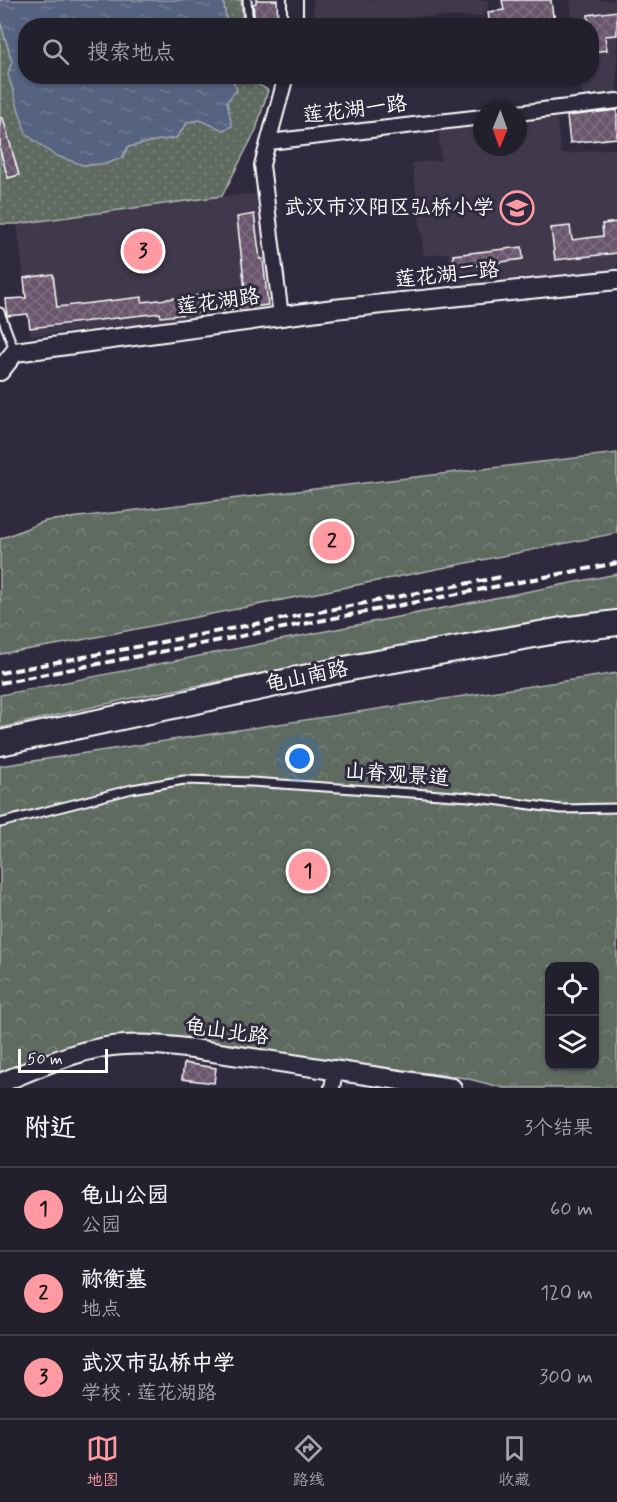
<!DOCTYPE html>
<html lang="zh">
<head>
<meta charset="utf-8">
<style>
	:root { --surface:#23202e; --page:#2f2d3a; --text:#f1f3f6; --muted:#a3a3aa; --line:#403e4a; --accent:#ff9aa2 }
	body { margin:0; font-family:Mynerve,"LXGW WenKai TC",sans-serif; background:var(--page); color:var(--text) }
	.controls { position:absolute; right:18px; bottom:18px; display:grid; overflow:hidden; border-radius:12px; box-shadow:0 2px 4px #0004 }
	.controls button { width:54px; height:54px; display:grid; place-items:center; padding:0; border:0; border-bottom:2px solid var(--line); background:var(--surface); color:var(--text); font:30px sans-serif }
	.compass { position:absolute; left:473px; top:102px; width:54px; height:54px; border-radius:50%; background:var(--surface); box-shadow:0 2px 4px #0004; rotate:181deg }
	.scale { position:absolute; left:18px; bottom:15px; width:90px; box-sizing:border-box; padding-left:6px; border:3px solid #fff; border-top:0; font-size:16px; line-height:21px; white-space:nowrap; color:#fff; -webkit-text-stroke:4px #2f2a3d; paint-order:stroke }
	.you { position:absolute; left:300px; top:759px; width:21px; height:21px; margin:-15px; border:4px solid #fff; border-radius:50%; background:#1a73e8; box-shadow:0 0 0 9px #1a73e833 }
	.badge { display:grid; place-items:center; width:39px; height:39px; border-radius:50%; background:var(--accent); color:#111; font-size:20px; font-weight:700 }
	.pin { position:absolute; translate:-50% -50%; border:3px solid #fff; box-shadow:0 2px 6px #0006 }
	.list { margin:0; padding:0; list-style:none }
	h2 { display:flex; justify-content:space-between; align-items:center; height:78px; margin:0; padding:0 24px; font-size:26px }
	h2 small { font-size:20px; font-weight:400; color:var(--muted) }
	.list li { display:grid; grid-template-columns:39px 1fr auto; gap:18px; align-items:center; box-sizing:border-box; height:84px; padding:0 24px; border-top:2px solid var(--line) }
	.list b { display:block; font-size:22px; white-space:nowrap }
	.list p { margin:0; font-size:20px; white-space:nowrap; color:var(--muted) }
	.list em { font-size:20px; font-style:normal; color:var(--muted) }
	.icon { flex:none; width:33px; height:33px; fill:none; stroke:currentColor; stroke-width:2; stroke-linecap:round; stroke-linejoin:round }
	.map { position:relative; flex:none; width:617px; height:1088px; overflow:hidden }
	.search { position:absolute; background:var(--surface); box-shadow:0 2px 4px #0004; left:18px; right:18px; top:18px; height:66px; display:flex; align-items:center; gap:15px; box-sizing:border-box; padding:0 21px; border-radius:24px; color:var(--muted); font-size:22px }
	.sheet { height:330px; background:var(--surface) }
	nav { display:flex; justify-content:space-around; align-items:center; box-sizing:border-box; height:84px; border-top:2px solid var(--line); background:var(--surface); font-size:16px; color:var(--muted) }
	nav a { display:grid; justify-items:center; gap:3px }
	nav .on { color:var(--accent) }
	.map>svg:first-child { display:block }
	.built { fill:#40374b }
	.grass { fill:url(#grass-dots); stroke:#aeb5b0; stroke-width:1.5 }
	.forest { fill:url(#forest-crowns); stroke:#aeb5b0; stroke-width:1.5; fill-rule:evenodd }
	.water { fill:url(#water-ripples); stroke:#9aa2b3; stroke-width:1.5 }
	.building { fill:url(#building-cross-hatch); stroke:#fff; stroke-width:1.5 }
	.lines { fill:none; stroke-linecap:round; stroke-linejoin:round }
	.lane-casing { stroke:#fff; stroke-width:11 }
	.street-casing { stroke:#fff; stroke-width:18 }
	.secondary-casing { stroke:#fff; stroke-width:22 }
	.highway-casing { stroke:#fff; stroke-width:28 }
	.lane { stroke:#2f2a3d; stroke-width:7 }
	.street { stroke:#2f2a3d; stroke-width:14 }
	.secondary { stroke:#2f2a3d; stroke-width:18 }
	.highway { stroke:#2f2a3d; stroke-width:24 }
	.rail { stroke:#fff; stroke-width:4; stroke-dasharray:9 4.5; stroke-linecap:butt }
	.labels { text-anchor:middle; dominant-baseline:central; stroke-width:6; stroke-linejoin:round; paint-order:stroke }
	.street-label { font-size:21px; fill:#fff; stroke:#2f2a3d }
	.poi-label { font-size:21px; fill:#fff; stroke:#2f2a3d; text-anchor:end }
</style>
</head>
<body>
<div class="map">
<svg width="617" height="1088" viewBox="0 0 617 1088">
	<defs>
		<pattern id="grass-dots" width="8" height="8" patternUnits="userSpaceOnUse" patternTransform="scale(1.5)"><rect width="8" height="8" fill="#5e6b61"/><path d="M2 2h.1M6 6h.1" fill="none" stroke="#768179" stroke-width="1.8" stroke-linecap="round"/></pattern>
		<pattern id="forest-crowns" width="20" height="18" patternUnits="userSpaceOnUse" patternTransform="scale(1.5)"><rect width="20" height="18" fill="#5e6b61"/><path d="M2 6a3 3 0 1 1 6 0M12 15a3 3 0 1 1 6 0" fill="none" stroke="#768179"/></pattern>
		<pattern id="water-ripples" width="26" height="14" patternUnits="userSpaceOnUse" patternTransform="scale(1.5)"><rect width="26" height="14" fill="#576480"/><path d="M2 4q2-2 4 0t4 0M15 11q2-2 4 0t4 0" fill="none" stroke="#707b93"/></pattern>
		<pattern id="building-cross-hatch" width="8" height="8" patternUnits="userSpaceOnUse" patternTransform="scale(1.5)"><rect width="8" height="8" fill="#69556c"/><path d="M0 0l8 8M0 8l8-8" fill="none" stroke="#806e82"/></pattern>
	</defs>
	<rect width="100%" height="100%" fill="#2f2a3d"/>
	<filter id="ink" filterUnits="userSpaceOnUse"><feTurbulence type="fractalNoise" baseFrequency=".0167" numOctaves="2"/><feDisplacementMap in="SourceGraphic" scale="12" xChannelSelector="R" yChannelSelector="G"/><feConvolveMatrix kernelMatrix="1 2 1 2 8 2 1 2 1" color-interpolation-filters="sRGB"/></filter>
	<g filter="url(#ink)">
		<g class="built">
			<polygon points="313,0 488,0 488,9 482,16 408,17 408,25 314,25"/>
			<polygon points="570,0 617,0 617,95 583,99 580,77 592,76 592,26 573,25"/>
			<polygon points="556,115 561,154 617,148 617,270 452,287 448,253 424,256 412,163 441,160 438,128 482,123 482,147 518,147 518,119"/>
			<polygon points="257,194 273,310 31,336 17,224 222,196"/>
		</g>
		<g class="grass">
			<polygon points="223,0 241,0 243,25 227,25"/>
			<polygon points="0,21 12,61 83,165 105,164 122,158 128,147 159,140 176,138 188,122 200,120 223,130 231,77 246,77 247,78 268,90 256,130 222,196 17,224 0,224"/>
		</g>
		<g class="forest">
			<polygon points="617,453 617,533 61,644 0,654 0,539 45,521"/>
			<polygon points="617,574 617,610 513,625 132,698 0,728 0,695"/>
			<path d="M617,673V1088H504L465,1078L158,1038L0,1075V766ZM550,966H594V1066H550Z"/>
		</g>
		<polygon class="water" points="0,0 223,0 227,25 26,26 26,76 231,77 237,90 227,101 232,126 223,130 200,120 188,122 176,138 159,140 128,147 122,158 105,164 83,165 54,155 26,134 8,74 12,61 0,21"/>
		<g class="building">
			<polygon points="256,0 277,0 278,26 255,26 253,4 256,3"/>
			<polygon points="502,0 551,0 553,16 555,15 556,26 490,26 488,12 504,10"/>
			<polygon points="617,11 617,35 605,36 607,50 593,52 591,26 589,26 588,15"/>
			<polygon points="617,110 617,138 570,143 567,116"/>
			<polygon points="0,118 3,118 19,175 8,178 0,150"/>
			<polygon points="254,214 260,259 263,259 268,305 161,317 160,313 30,328 28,314 7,316 6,299 26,298 24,278 53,274 57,307 142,297 142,302 245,290 237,217"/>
			<polygon points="617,222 617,253 555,260 551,228 570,226 572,240 603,236 602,224"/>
			<polygon points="522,247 523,259 466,267 465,265 454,266 453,255"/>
			<polygon points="184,1063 216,1068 214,1083 182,1079"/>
		</g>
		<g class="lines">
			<g class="lane-casing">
				<g id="lane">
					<polyline points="247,0 249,26"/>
					<polyline points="0,312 15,352"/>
					<polyline points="0,823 132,789 184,780 252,782 470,797 561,809 617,808"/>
				</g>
			</g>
			<g class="street-casing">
				<g id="street">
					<polyline points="295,0 295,26"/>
					<polyline points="518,113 617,101"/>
					<polyline points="269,142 482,117"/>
					<polyline points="281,316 262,165 286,76"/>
					<polyline points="332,1088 335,1070"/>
				</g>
			</g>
			<g class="secondary-casing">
				<g id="secondary">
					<polyline points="0,371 15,352 334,309 617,280"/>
					<path d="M0,1083C40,1067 81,1047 124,1045C147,1043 171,1046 193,1049L452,1088"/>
				</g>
			</g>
			<g class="highway-casing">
				<polyline id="highway" points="0,743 355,667 562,630 617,623"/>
			</g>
			<use href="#lane" class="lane"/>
			<use href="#street" class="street"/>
			<use href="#secondary" class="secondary"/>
			<use href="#highway" class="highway"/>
			<g class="rail">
				<polyline points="0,673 501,577"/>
				<polyline points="0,683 617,563"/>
			</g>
		</g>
	</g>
	<defs>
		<g id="school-ring" transform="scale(1.725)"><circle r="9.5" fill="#2f2a3d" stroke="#ff9aa2" stroke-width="1.5"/><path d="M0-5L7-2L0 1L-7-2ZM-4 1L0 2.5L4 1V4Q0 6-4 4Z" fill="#ff9aa2"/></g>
	</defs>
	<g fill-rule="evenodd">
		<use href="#school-ring" x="517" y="208"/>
	</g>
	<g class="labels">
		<g class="street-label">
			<text transform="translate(355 110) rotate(-7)">莲花湖一路</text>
			<text transform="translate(447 275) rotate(-6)">莲花湖二路</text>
			<text transform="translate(218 302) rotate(-8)">莲花湖路</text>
			<text transform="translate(307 677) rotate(-12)">龟山南路</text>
			<text transform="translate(397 775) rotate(4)">山脊观景道</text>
			<text transform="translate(227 1032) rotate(8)">龟山北路</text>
		</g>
		<g class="poi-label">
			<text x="494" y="208">武汉市汉阳区弘桥小学</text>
		</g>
	</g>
</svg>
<div class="controls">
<button><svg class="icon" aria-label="locate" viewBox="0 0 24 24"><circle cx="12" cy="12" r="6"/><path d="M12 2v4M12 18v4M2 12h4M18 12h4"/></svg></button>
<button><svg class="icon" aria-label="layers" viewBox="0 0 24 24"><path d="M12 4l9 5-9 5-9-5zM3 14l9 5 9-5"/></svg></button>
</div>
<svg class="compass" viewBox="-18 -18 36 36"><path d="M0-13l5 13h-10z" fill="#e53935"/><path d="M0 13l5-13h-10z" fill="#a3a3aa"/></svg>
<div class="scale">50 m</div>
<div class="you"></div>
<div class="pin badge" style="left:308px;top:871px">1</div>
<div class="pin badge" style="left:332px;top:541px">2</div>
<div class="pin badge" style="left:143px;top:251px">3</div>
<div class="search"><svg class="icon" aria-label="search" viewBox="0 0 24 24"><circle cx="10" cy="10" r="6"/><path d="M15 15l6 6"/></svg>搜索地点</div>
</div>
<section class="sheet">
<h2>附近<small>3个结果</small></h2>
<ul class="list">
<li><span class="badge">1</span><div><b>龟山公园</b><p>公园</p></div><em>60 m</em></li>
<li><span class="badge">2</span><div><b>祢衡墓</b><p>地点</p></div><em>120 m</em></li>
<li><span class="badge">3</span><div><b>武汉市弘桥中学</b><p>学校 · 莲花湖路</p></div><em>300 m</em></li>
</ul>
</section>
<nav>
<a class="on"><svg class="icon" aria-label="map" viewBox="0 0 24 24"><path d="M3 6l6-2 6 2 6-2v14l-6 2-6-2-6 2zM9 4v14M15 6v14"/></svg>地图</a>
<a><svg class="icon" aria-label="directions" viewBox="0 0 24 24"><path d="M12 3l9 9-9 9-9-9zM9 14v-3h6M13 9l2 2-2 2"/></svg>路线</a>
<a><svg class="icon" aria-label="saved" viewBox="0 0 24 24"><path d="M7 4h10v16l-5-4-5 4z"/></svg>收藏</a>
</nav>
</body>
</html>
